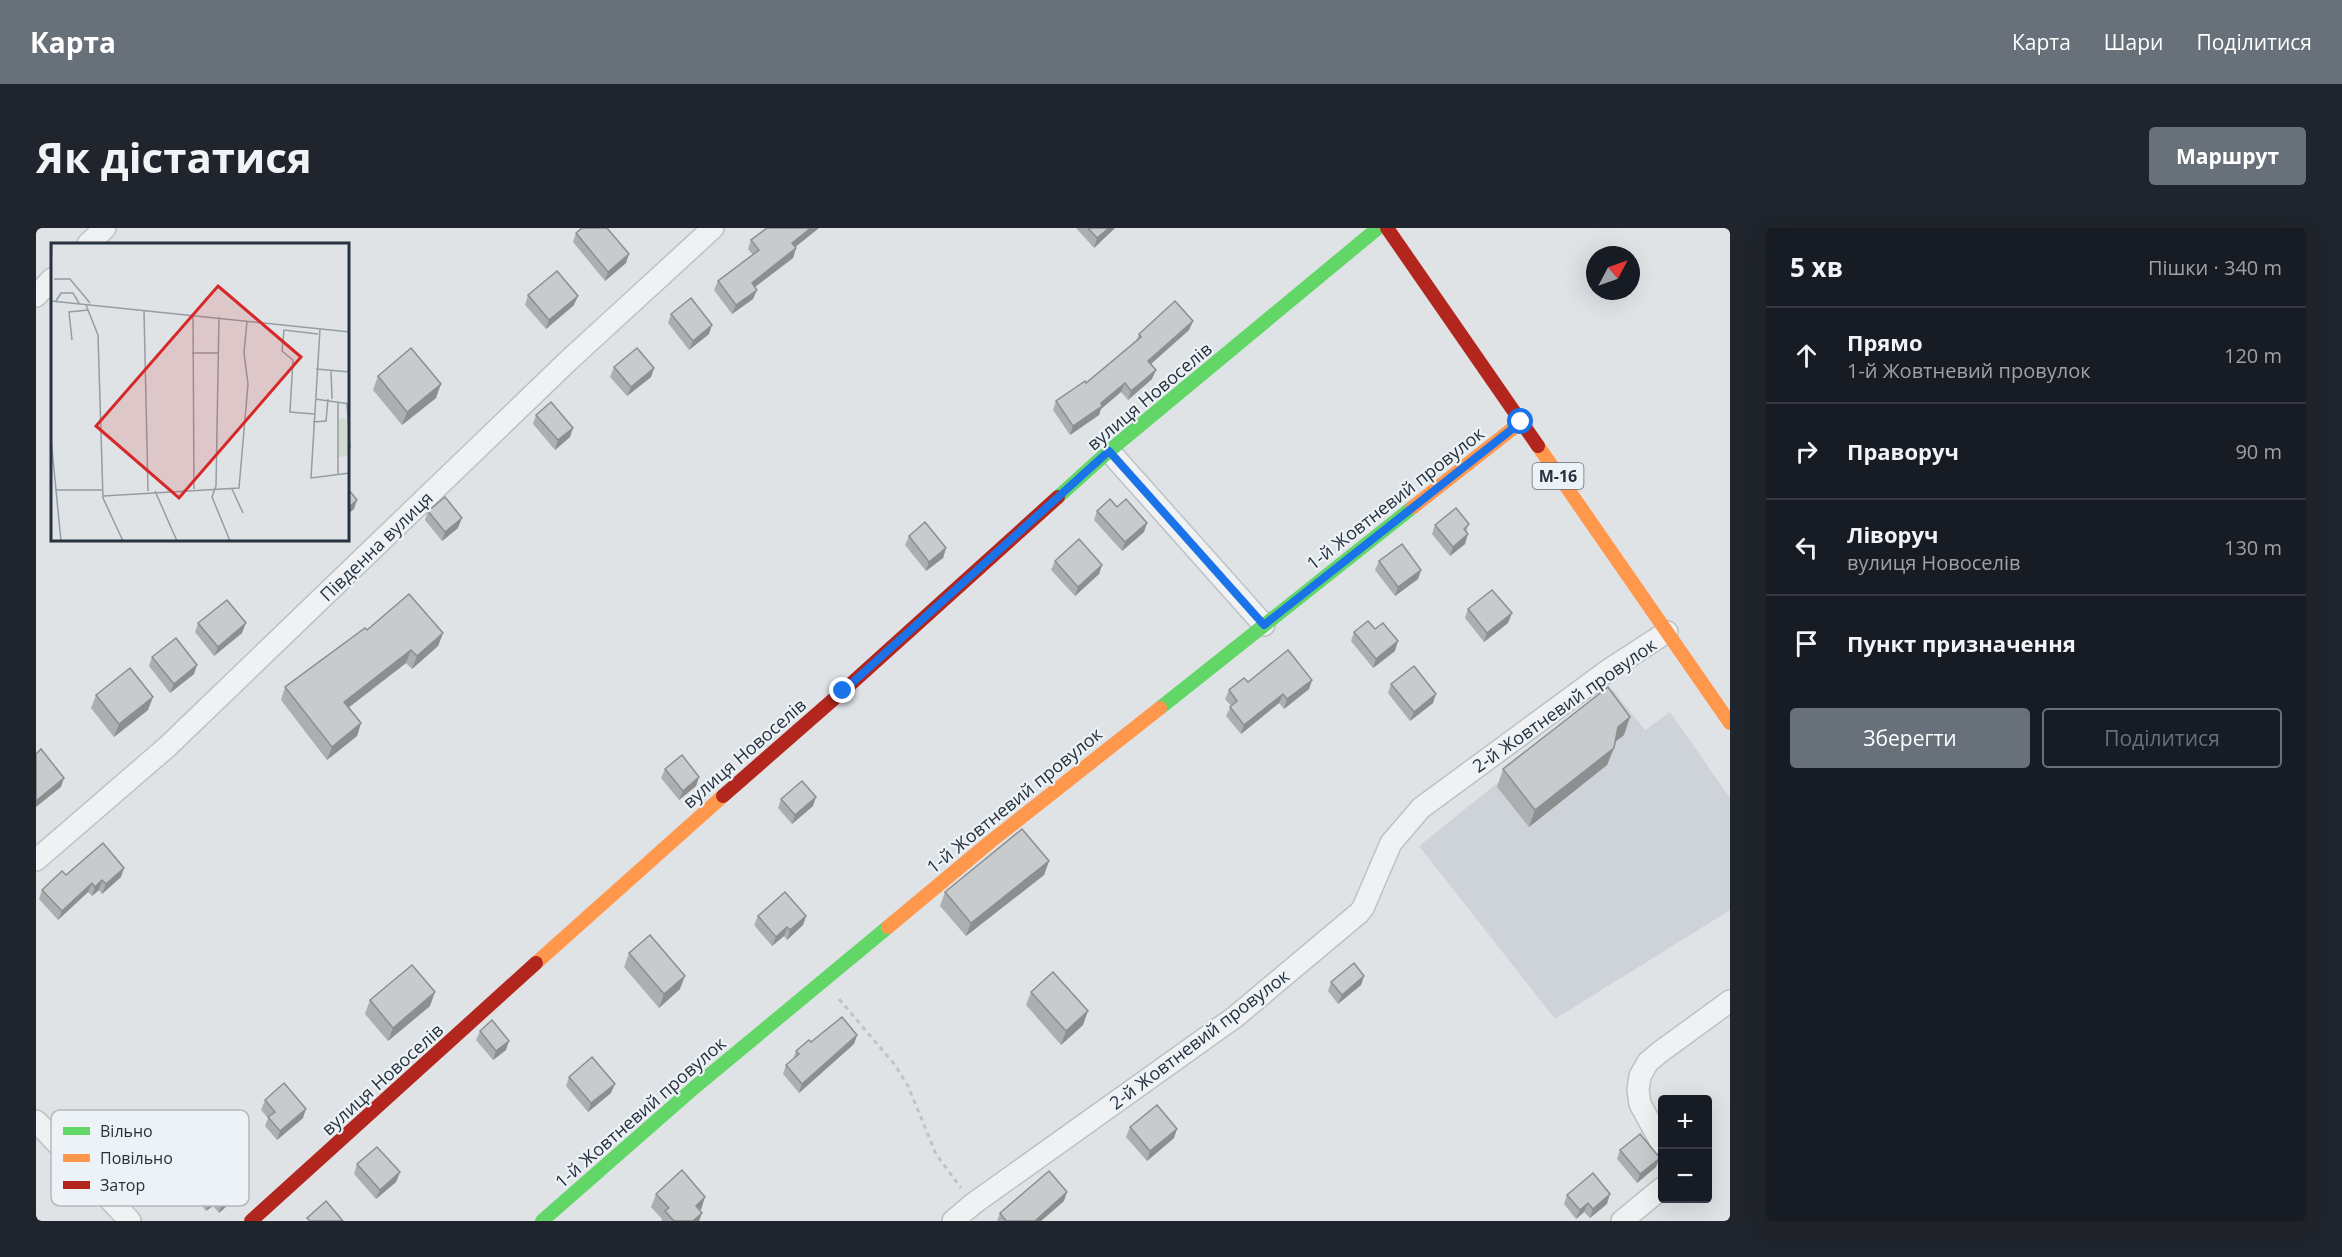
<!DOCTYPE html>
<html lang="uk">
<head>
<meta charset="utf-8">
<style>
	:root { --surface:#171b24; --page:#20242c; --text:#f1f3f6; --muted:#9ea1a6; --line:#363941; --accent:#687079 }
	body { margin:0; font-family:"Open Sans",sans-serif; background:var(--page); color:var(--text) }
	.controls { position:absolute; right:18px; bottom:18px; display:grid; overflow:hidden; border-radius:6px; box-shadow:0 6px 24px #0002 }
	.controls button { width:54px; height:54px; display:grid; place-items:center; padding:0; border:0; border-bottom:2px solid var(--line); background:var(--surface); color:var(--text); font:30px sans-serif }
	.compass { position:absolute; left:1550px; top:18px; width:54px; height:54px; border-radius:50%; background:var(--surface); box-shadow:0 6px 24px #0002; rotate:49deg }
	.stop { position:absolute; width:18px; height:18px; margin:-14px; border:4px solid #1a73e8; border-radius:50%; background:#fff }
	.stop.end { background:#1a73e8; border-color:#fff; box-shadow:0 2px 6px #0008 }
	.list { margin:0; padding:0; list-style:none }
	h2 { display:flex; justify-content:space-between; align-items:center; height:78px; margin:0; padding:0 24px; font-size:26px }
	h2 small { font-size:20px; font-weight:400; color:var(--muted) }
	.list li { display:grid; grid-template-columns:39px 1fr auto; gap:18px; align-items:center; box-sizing:border-box; height:96px; padding:0 24px; border-top:2px solid var(--line) }
	.list b { display:block; font-size:22px; white-space:nowrap }
	.list p { margin:0; font-size:20px; white-space:nowrap; color:var(--muted) }
	.list em { font-size:20px; font-style:normal; color:var(--muted) }
	.actions { display:flex; gap:12px; padding:18px 24px }
	.actions a { flex:1; padding:14px 0; border:2px solid var(--accent); border-radius:6px; text-align:center; font-size:21px; color:var(--accent) }
	.actions .main { background:var(--accent); color:#fff }
	.icon { flex:none; width:33px; height:33px; fill:none; stroke:currentColor; stroke-width:2; stroke-linecap:round; stroke-linejoin:round }
	.map { position:relative; flex:none; width:1694px; height:993px; overflow:hidden; border-radius:6px }
	header { display:flex; align-items:center; gap:36px; box-sizing:border-box; height:84px; padding:0 30px; background:var(--accent); color:#fff }
	header strong { font-size:28px }
	nav { display:flex; gap:33px; margin-inline-start:auto; font-size:21px }
	.intro { display:flex; align-items:center; justify-content:space-between; box-sizing:border-box; height:144px; padding:0 36px }
	h1 { margin:0; font-size:42px }
	.button { padding:15px 27px; border-radius:6px; background:var(--accent); color:#fff; font-size:21px; font-weight:700 }
	main { display:flex; gap:36px; padding:0 36px }
	aside { flex:1; background:var(--surface); border-radius:6px; box-shadow:0 6px 24px #0002 }
	.map>svg:first-child { display:block }
	.built { fill:#ced3d9 }
	.lines { fill:none; stroke-linecap:round; stroke-linejoin:round }
	.street-casing { stroke:#bec1c4; stroke-width:24 }
	.path { stroke:#bfc2c6; stroke-width:3; stroke-dasharray:4.5 4.5; stroke-linecap:butt }
	.street { stroke:#f0f1f2; stroke-width:21 }
	.fast { stroke:#63d668; stroke-width:14 }
	.slow { stroke:#ff974d; stroke-width:14 }
	.jam { stroke:#b3261e; stroke-width:14 }
	.wall { fill:#acafb1 }
	.shaded-wall { fill:#8c8e90 }
	.building { fill:#c8cbce; stroke:#8c8e90; stroke-width:1.5 }
	.route { stroke:#1a73e8; stroke-width:8 }
	.labels { text-anchor:middle; dominant-baseline:central; stroke-width:4.5; stroke-linejoin:round; paint-order:stroke }
	.shield { fill:#edf2f6; stroke:#626c76; stroke-width:1.5 }
	.shield-label { font-size:16px; font-weight:bold; fill:#27323f }
	.street-label { font-size:18px; fill:#27323f; stroke:#edf2f6 }
	.inset-road { fill:none; stroke:#969ca3; stroke-width:1.5 }
	.view { fill:#d62828; fill-opacity:0.15; stroke:#d62828; stroke-width:3 }
	.inset-edge { fill:none; stroke:#27323f; stroke-width:3 }
	.key { fill:#edf2f6; stroke:#b2b8bf; stroke-width:1.5 }
	.key-label { font-size:16px; fill:#27323f }
</style>
</head>
<body>
<header>
<strong>Карта</strong>
<nav><a>Карта</a><a>Шари</a><a>Поділитися</a></nav>
</header>
<div class="intro"><h1>Як дістатися</h1><a class="button">Маршрут</a></div>
<main>
<div class="map">
<svg width="1694" height="993" viewBox="0 0 1694 993">
	<rect width="100%" height="100%" fill="#e0e3e6"/>
	<polygon class="built" points="1577,462 1609,502 1634,484 1694,570 1694,682 1519,791 1383,618"/>
	<g class="lines">
		<g class="street-casing">
			<g id="street">
				<polyline points="52,16 69,0"/>
				<polyline points="0,68 16,51"/>
				<polyline points="1073,223 1228,397"/>
				<polyline points="0,632 131,519 532,133 677,0"/>
				<polyline points="0,893 94,993"/>
				<polyline points="1626,916 1604,876 1602,862 1604,848 1612,834 1624,824 1694,773"/>
				<polyline points="917,993 937,976 1199,789 1323,685 1327,680 1355,615 1385,580 1574,441 1631,404"/>
				<polyline points="1586,993 1626,960"/>
			</g>
		</g>
		<polyline class="path" points="803,771 859,837 872,858 900,926 925,960"/>
		<use href="#street" class="street"/>
		<g class="fast">
			<polyline points="1022,269 1073,223 1342,0"/>
			<polyline points="1124,480 1377,279"/>
			<polyline points="506,993 659,859 852,699"/>
		</g>
		<g class="slow">
			<polyline points="1502,218 1694,495"/>
			<polyline points="1377,279 1485,194"/>
			<polyline points="852,699 954,614 1124,480"/>
			<polyline points="500,735 687,568"/>
		</g>
		<g class="jam">
			<polyline points="1351,0 1502,218"/>
			<polyline points="687,568 807,463 1022,269"/>
			<polyline points="215,993 500,735"/>
		</g>
	</g>
	<g class="wall">
		<polygon points="783,0 759,19 760,20 757,30 719,59 717,71 696,86 678,62 682,53 717,27 712,21 715,12"/>
		<polygon points="1040,0 1079,0 1058,20"/>
		<polygon points="540,5 590,35 569,53 537,14"/>
		<polygon points="492,67 538,77 510,101 489,77"/>
		<polygon points="635,86 673,106 653,122 632,95"/>
		<polygon points="1157,93 1153,102 1115,136 1116,151 1092,172 1085,164 1065,181 1063,187 1034,207 1017,182 1020,173 1050,155 1100,113 1103,106"/>
		<polygon points="578,139 618,140 615,149 591,168 574,149"/>
		<polygon points="342,148 400,170 366,197 337,162"/>
		<polygon points="500,187 534,209 519,222 497,196"/>
		<polygon points="1081,279 1111,295 1108,304 1086,323 1058,292 1061,283"/>
		<polygon points="392,283 422,300 406,313 389,292"/>
		<polygon points="1433,296 1430,304 1429,316 1414,328 1396,306 1399,297"/>
		<polygon points="873,308 910,320 907,330 890,343 869,317"/>
		<polygon points="1019,333 1066,337 1063,346 1039,368 1015,342"/>
		<polygon points="1343,333 1385,342 1382,351 1359,368 1339,342"/>
		<polygon points="1432,381 1472,395 1448,414 1429,390"/>
		<polygon points="162,395 206,405 178,428 159,404"/>
		<polygon points="331,402 407,405 402,418 376,441 370,435 313,479 325,495 321,508 291,532 245,472 249,459"/>
		<polygon points="1318,404 1359,423 1337,440 1315,413"/>
		<polygon points="116,429 158,446 134,465 113,438"/>
		<polygon points="1276,452 1273,461 1248,481 1243,475 1205,506 1190,488 1195,478 1189,471 1193,462 1212,454"/>
		<polygon points="1355,456 1397,475 1374,493 1352,465"/>
		<polygon points="60,467 112,482 78,509 55,480"/>
		<polygon points="1588,507 1579,514 1578,520 1571,537 1493,599 1461,559 1467,541"/>
		<polygon points="629,541 663,549 660,558 643,572 625,550"/>
		<polygon points="745,571 777,578 756,596 742,580"/>
		<polygon points="1013,633 1008,647 930,708 904,678 909,664"/>
		<polygon points="30,647 85,649 66,666 63,662 56,668 52,664 22,692 3,671 6,662"/>
		<polygon points="722,688 770,688 767,697 751,712 748,708 736,718 718,697"/>
		<polygon points="593,725 644,761 623,780 588,739"/>
		<polygon points="1328,748 1325,757 1302,776 1292,763 1295,754"/>
		<polygon points="995,764 1047,797 1025,817 990,777"/>
		<polygon points="334,772 394,778 352,813 329,786"/>
		<polygon points="444,803 470,822 457,832 440,812"/>
		<polygon points="821,807 818,816 763,865 747,846 750,837 757,831 760,823"/>
		<polygon points="533,849 575,865 552,884 530,858"/>
		<polygon points="229,872 267,890 241,912 229,898 232,890 225,882"/>
		<polygon points="1094,899 1138,910 1111,933 1090,909"/>
		<polygon points="1584,922 1620,939 1601,955 1581,931"/>
		<polygon points="321,936 364,944 360,954 340,971 318,946"/>
		<polygon points="149,954 203,961 200,970 183,985 177,978 170,983 163,974 158,978 145,963"/>
		<polygon points="620,966 664,983 666,985 663,993 625,993 626,991 615,979"/>
		<polygon points="1531,967 1571,976 1554,990 1548,984 1540,991 1528,976"/>
		<polygon points="1028,973 1005,993 961,993 964,985"/>
	</g>
	<g class="shaded-wall">
		<polygon points="775,0 783,0 753,24 756,15"/>
		<polygon points="1073,0 1079,0 1058,20 1061,10"/>
		<polygon points="760,20 757,30 712,64 716,55"/>
		<polygon points="593,26 590,35 569,53 572,44"/>
		<polygon points="721,62 717,71 696,86 700,77"/>
		<polygon points="542,68 538,77 510,101 513,92"/>
		<polygon points="1157,93 1153,102 1108,142 1112,133"/>
		<polygon points="676,97 673,106 653,122 657,113"/>
		<polygon points="618,140 615,149 591,168 595,159"/>
		<polygon points="1120,142 1116,151 1092,172 1095,163"/>
		<polygon points="1089,155 1085,164 1065,181 1063,187 1034,207 1037,198"/>
		<polygon points="405,156 400,170 366,197 371,184"/>
		<polygon points="537,200 534,209 519,222 522,212"/>
		<polygon points="321,272 318,281 312,286 312,280"/>
		<polygon points="426,290 422,300 406,313 409,304"/>
		<polygon points="1111,295 1108,304 1086,323 1089,314"/>
		<polygon points="1432,306 1429,316 1414,328 1417,319"/>
		<polygon points="910,320 907,330 890,343 893,334"/>
		<polygon points="1066,337 1063,346 1039,368 1042,359"/>
		<polygon points="1385,342 1382,351 1359,368 1362,359"/>
		<polygon points="1476,385 1472,395 1448,414 1451,405"/>
		<polygon points="210,395 206,405 178,428 182,419"/>
		<polygon points="407,405 402,418 376,441 381,428"/>
		<polygon points="1362,413 1359,423 1337,440 1340,431"/>
		<polygon points="375,422 370,435 303,487 308,474"/>
		<polygon points="161,437 158,446 134,465 138,456"/>
		<polygon points="1276,452 1273,461 1248,481 1251,471"/>
		<polygon points="1247,466 1243,475 1205,506 1208,497"/>
		<polygon points="1400,466 1397,475 1374,493 1378,484"/>
		<polygon points="117,469 112,482 78,509 83,496"/>
		<polygon points="1594,489 1588,507 1575,517 1582,499"/>
		<polygon points="325,495 321,508 291,532 296,519"/>
		<polygon points="1578,520 1571,537 1493,599 1499,582"/>
		<polygon points="663,549 660,558 643,572 647,563"/>
		<polygon points="28,550 25,559 0,579 0,573"/>
		<polygon points="780,569 777,578 756,596 759,587"/>
		<polygon points="1013,633 1008,647 930,708 935,695"/>
		<polygon points="88,640 85,649 66,666 70,656"/>
		<polygon points="66,652 63,662 56,668 59,659"/>
		<polygon points="56,655 52,664 22,692 26,683"/>
		<polygon points="770,688 767,697 751,712 754,702"/>
		<polygon points="751,699 748,708 736,718 740,709"/>
		<polygon points="649,748 644,761 623,780 628,766"/>
		<polygon points="1328,748 1325,757 1302,776 1306,767"/>
		<polygon points="399,764 394,778 352,813 357,800"/>
		<polygon points="1052,783 1047,797 1025,817 1030,803"/>
		<polygon points="821,807 818,816 763,865 766,856"/>
		<polygon points="473,813 470,822 457,832 460,823"/>
		<polygon points="579,856 575,865 552,884 555,875"/>
		<polygon points="270,881 267,890 241,912 244,903"/>
		<polygon points="1141,901 1138,910 1111,933 1114,923"/>
		<polygon points="1624,930 1620,939 1601,955 1604,946"/>
		<polygon points="364,944 360,954 340,971 344,962"/>
		<polygon points="203,961 200,970 183,985 186,976"/>
		<polygon points="1031,964 1028,973 1005,993 999,993"/>
		<polygon points="166,965 163,974 158,978 162,969"/>
		<polygon points="1574,966 1571,976 1554,990 1557,981"/>
		<polygon points="180,969 177,978 170,983 174,974"/>
		<polygon points="669,969 665,982 660,978"/>
		<polygon points="1552,975 1548,984 1540,991 1544,982"/>
		<polygon points="666,985 663,993 657,993"/>
	</g>
	<g class="building">
		<polygon points="546,0 571,0 593,26 572,44 540,5"/>
		<polygon points="731,0 775,0 756,15 760,20 716,55 721,62 700,77 682,53 723,22 715,12"/>
		<polygon points="1052,0 1073,0 1061,10"/>
		<polygon points="521,43 542,68 513,92 492,67"/>
		<polygon points="655,70 676,97 657,113 635,86"/>
		<polygon points="1139,73 1157,93 1112,133 1120,142 1095,163 1089,155 1065,175 1066,178 1037,198 1020,173 1049,153 1050,155 1105,109 1103,106"/>
		<polygon points="375,120 405,156 371,184 342,148"/>
		<polygon points="601,120 618,140 595,159 578,139"/>
		<polygon points="515,174 537,200 522,212 500,187"/>
		<polygon points="312,261 321,272 312,280"/>
		<polygon points="409,269 426,290 409,304 392,283"/>
		<polygon points="1074,271 1081,279 1090,271 1111,295 1089,314 1061,283"/>
		<polygon points="1420,280 1433,296 1428,301 1432,306 1417,319 1399,297"/>
		<polygon points="889,294 910,320 893,334 873,308"/>
		<polygon points="1043,311 1066,337 1042,359 1019,333"/>
		<polygon points="1366,316 1385,342 1362,359 1343,333"/>
		<polygon points="1456,362 1476,385 1451,405 1432,381"/>
		<polygon points="373,366 407,405 381,428 375,422 308,474 325,495 296,519 249,459 329,400 331,402"/>
		<polygon points="191,372 210,395 182,419 162,395"/>
		<polygon points="1332,393 1339,401 1347,395 1362,413 1340,431 1318,404"/>
		<polygon points="140,410 161,437 138,456 116,429"/>
		<polygon points="1252,422 1276,452 1251,471 1247,466 1208,497 1194,479 1201,473 1193,462 1208,450 1212,454"/>
		<polygon points="1378,438 1400,466 1378,484 1355,456"/>
		<polygon points="94,440 117,469 83,496 60,467"/>
		<polygon points="1572,459 1594,489 1582,499 1578,520 1499,582 1467,541"/>
		<polygon points="5,521 28,550 0,573 0,526"/>
		<polygon points="646,527 663,549 647,563 629,541"/>
		<polygon points="766,553 780,569 759,587 745,571"/>
		<polygon points="986,601 1013,633 935,695 909,664"/>
		<polygon points="67,615 88,640 70,656 66,652 59,659 56,655 26,683 6,662 26,643 30,647"/>
		<polygon points="749,664 770,688 754,702 751,699 740,709 722,688"/>
		<polygon points="614,707 649,748 628,766 593,725"/>
		<polygon points="1318,735 1328,748 1306,767 1295,754"/>
		<polygon points="376,737 399,764 357,800 334,772"/>
		<polygon points="1017,744 1052,783 1030,803 995,764"/>
		<polygon points="806,789 821,807 766,856 750,837 763,826 760,823 773,812 775,814"/>
		<polygon points="456,792 473,813 460,823 444,803"/>
		<polygon points="556,829 579,856 555,875 533,849"/>
		<polygon points="248,855 270,881 244,903 232,889 239,884 229,872"/>
		<polygon points="1121,877 1141,901 1114,923 1094,899"/>
		<polygon points="1604,906 1624,930 1604,946 1584,922"/>
		<polygon points="341,919 364,944 344,962 321,936"/>
		<polygon points="646,942 669,969 660,978 666,985 657,993 638,993 629,983 633,980 620,966"/>
		<polygon points="1013,943 1031,964 999,993 970,993 964,985"/>
		<polygon points="1557,945 1574,966 1557,981 1552,975 1544,982 1531,967"/>
		<polygon points="290,973 307,993 274,993 271,990"/>
	</g>
	<g class="lines">
		<polyline class="route" points="807,463 1073,223 1228,397 1485,194"/>
	</g>
	<g class="labels">
		<rect class="shield" x="1496.5" y="235" width="51" height="26" rx="4.5"/>
		<g class="shield-label">
			<text x="1522" y="248">М-16</text>
		</g>
		<g class="street-label">
			<text transform="translate(1113 168) rotate(-40)">вулиця Новоселів</text>
			<text transform="translate(1359 270) rotate(-38)">1-й Жовтневий провулок</text>
			<text transform="translate(340 318) rotate(-44)">Південна вулиця</text>
			<text transform="translate(1528 477) rotate(-35)">2-й Жовтневий провулок</text>
			<text transform="translate(708 525) rotate(-41)">вулиця Новоселів</text>
			<text transform="translate(978 572) rotate(-39)">1-й Жовтневий провулок</text>
			<text transform="translate(1163 811) rotate(-37)">2-й Жовтневий провулок</text>
			<text transform="translate(346 851) rotate(-42)">вулиця Новоселів</text>
			<text transform="translate(604 884) rotate(-41)">1-й Жовтневий провулок</text>
		</g>
	</g>
	<g transform="translate(15 15)">
		<rect width="298" height="298" fill="#e0e3e6"/>
		<path d="M287,176H296L298,213L288,214Z" fill="#d1dad1"/>
		<path class="inset-road" d="M0,24L1,0M3,36H19L39,60M0,58L299,89M5,58L10,50H22L28,60M35,62L47,92L52,255L72,298M93,68L97,248M142,72L143,246M168,74L165,243L161,254L179,298M269,86L260,235L299,230M21,97L18,69L37,67M141,110H167M265,126L299,129M280,127L281,156M264,156L299,161M296,161L299,205M263,171L239,169L242,117L231,108L233,87L267,91M262,179L275,178L277,156M0,196L10,298M287,232V159M181,246L192,270M4,247H52M104,248L126,298M52,253L188,245L197,141L193,110L196,78"/>
		<path class="view" d="M167,43L250,114L128,255L45,183Z"/>
		<rect width="298" height="298" class="inset-edge"/>
	</g>
	<rect x="15" y="882" width="198" height="96" rx="9" class="key"/>
	<rect x="27" y="899" width="27" height="8" fill="#63d668"/>
	<rect x="27" y="926" width="27" height="8" fill="#ff974d"/>
	<rect x="27" y="953" width="27" height="8" fill="#b3261e"/>
	<g class="key-label">
		<text x="64" y="909">Вільно</text>
		<text x="64" y="936">Повільно</text>
		<text x="64" y="963">Затор</text>
	</g>
</svg>
<div class="controls">
<button>+</button>
<button>−</button>
</div>
<svg class="compass" viewBox="-18 -18 36 36"><path d="M0-13l5 13h-10z" fill="#e53935"/><path d="M0 13l5-13h-10z" fill="#9ea1a6"/></svg>
<div class="stop" style="left:1485px;top:194px"></div>
<div class="stop end" style="left:807px;top:463px"></div>
</div>
<aside>
<h2>5 хв<small>Пішки · 340 m</small></h2>
<ul class="list">
<li><svg class="icon" aria-label="ahead" viewBox="0 0 24 24"><path d="M12 20V5M6 11l6-6 6 6"/></svg><div><b>Прямо</b><p>1-й Жовтневий провулок</p></div><em>120 m</em></li>
<li><svg class="icon" aria-label="right" viewBox="0 0 24 24"><path d="M7 20v-9h11M14 6l5 5-5 5"/></svg><div><b>Праворуч</b></div><em>90 m</em></li>
<li><svg class="icon" aria-label="left" viewBox="0 0 24 24"><path d="M17 20v-9H6M10 6l-5 5 5 5"/></svg><div><b>Ліворуч</b><p>вулиця Новоселів</p></div><em>130 m</em></li>
<li><svg class="icon" aria-label="arrive" viewBox="0 0 24 24"><path d="M6 21V4h12l-3 4 3 4H6"/></svg><div><b>Пункт призначення</b></div></li>
</ul>
<div class="actions"><a class="main">Зберегти</a><a>Поділитися</a></div>
</aside>
</main>
</body>
</html>
